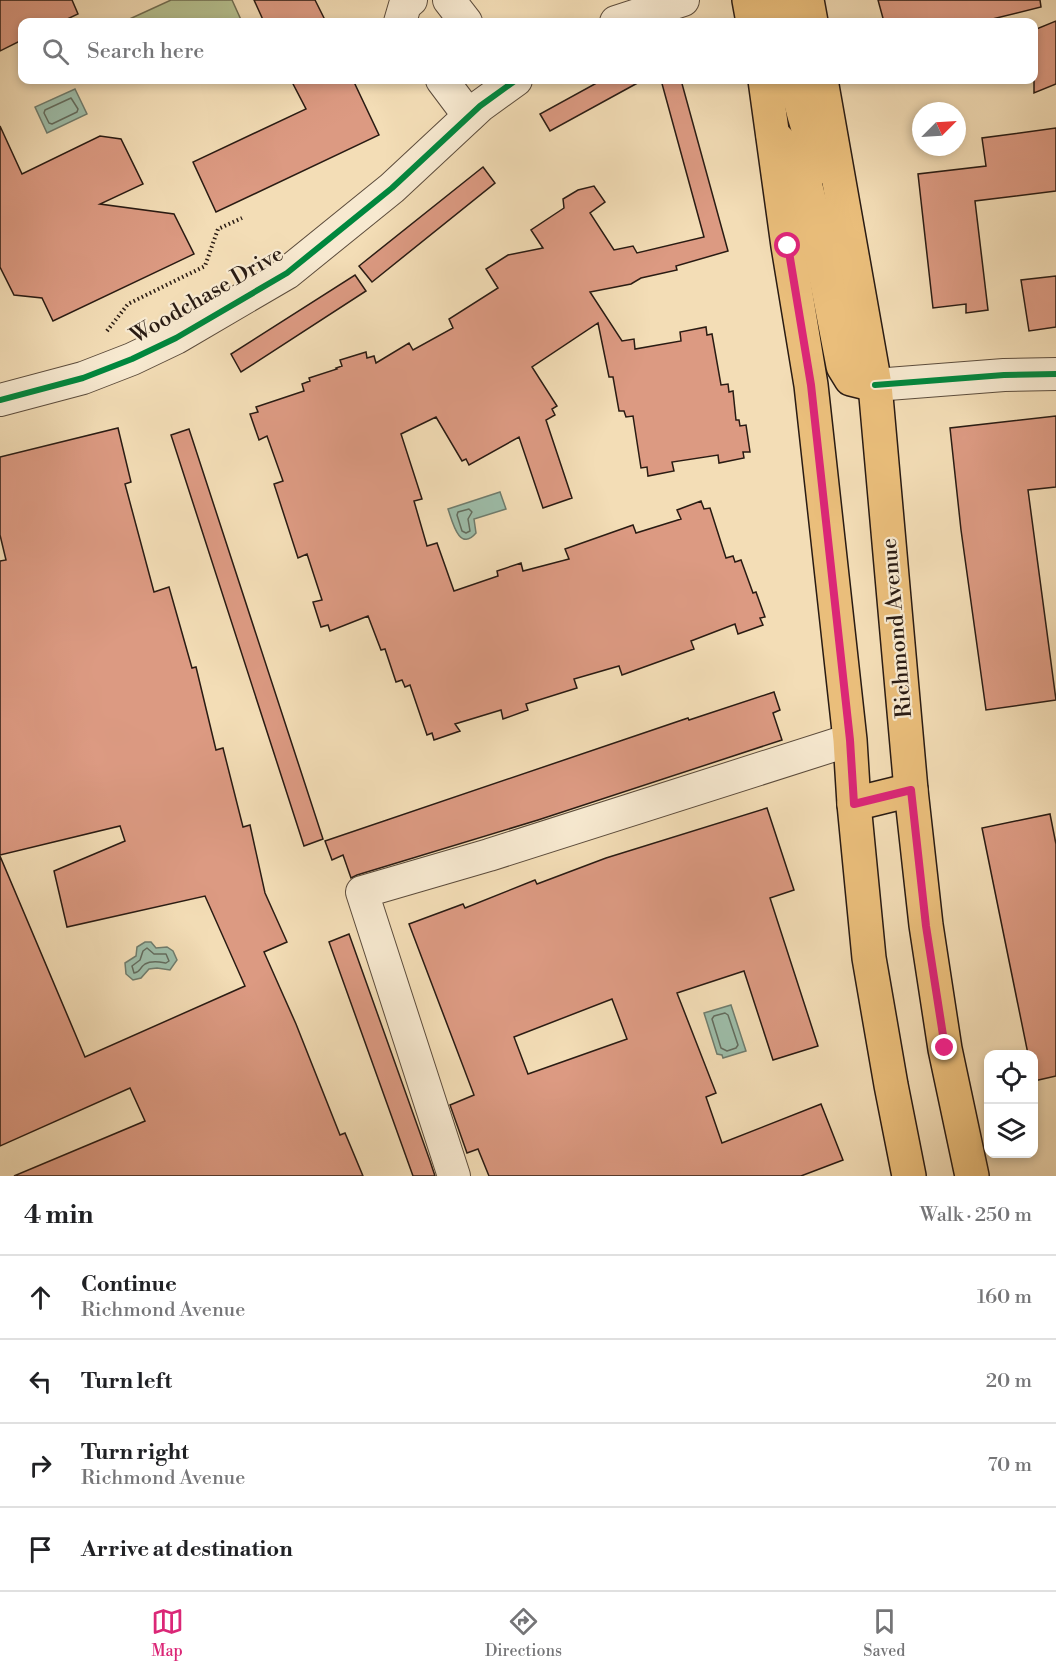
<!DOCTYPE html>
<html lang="en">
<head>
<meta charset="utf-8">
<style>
	:root { --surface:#fff; --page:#f6f6f6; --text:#202124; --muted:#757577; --line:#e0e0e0; --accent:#db2777 }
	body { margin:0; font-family:"Libre Bodoni",serif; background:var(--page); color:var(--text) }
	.controls { position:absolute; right:18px; bottom:18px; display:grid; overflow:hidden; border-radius:12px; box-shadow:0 3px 9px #0003 }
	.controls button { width:54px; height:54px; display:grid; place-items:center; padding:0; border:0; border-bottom:2px solid var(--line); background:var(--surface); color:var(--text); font:30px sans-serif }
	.compass { position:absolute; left:912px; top:102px; width:54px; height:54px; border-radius:50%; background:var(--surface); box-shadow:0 3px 9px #0003; rotate:66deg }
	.stop { position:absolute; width:18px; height:18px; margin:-14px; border:4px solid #db2777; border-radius:50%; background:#fff }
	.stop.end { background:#db2777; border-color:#fff; box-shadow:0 2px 6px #0008 }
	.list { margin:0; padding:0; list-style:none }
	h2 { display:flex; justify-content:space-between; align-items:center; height:78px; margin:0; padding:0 24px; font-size:26px }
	h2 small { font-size:20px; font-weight:400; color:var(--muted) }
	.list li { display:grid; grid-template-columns:39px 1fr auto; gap:18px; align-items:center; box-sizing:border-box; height:84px; padding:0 24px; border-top:2px solid var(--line) }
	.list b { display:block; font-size:22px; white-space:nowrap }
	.list p { margin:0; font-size:20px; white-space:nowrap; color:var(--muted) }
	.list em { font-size:20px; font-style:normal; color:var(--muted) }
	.icon { flex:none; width:33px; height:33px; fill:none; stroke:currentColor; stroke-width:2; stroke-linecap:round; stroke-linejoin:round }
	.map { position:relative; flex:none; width:1056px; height:1176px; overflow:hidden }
	.search { position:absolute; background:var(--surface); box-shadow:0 3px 9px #0003; left:18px; right:18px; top:18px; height:66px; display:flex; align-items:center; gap:15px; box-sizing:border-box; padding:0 21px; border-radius:12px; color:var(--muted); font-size:22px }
	.sheet { height:414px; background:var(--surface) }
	nav { display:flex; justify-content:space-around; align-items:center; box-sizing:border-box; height:84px; border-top:2px solid var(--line); background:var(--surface); font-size:16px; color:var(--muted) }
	nav a { display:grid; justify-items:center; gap:3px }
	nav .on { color:var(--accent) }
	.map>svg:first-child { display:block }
	.green { fill:#b6c291; stroke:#706e52; stroke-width:1.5 }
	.water { fill:#9dbda9; stroke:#6f7c6d; stroke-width:1.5 }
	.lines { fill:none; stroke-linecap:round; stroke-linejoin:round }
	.shore { stroke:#636c5e; stroke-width:1.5 }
	.building { fill:#dc9a82; stroke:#291b13; stroke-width:1.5; fill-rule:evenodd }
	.minor-casing { stroke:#5c4c3c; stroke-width:34 }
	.major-casing { stroke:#291b13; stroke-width:36 }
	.path { stroke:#291b13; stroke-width:4; stroke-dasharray:1.5 3; stroke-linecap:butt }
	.minor { stroke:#f7e9d0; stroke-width:32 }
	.major { stroke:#eabe7b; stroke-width:33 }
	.cycleway-casing { stroke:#f7e9d0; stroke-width:10 }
	.cycleway { stroke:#00873e; stroke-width:6 }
	.route { stroke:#db2777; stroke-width:8 }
	.labels { text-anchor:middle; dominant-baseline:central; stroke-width:4.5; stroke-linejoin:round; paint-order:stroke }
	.street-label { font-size:22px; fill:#291b13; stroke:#f7e9d0 }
</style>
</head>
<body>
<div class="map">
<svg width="1056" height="1176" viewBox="0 0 1056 1176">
	<rect width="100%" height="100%" fill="#f3ddb6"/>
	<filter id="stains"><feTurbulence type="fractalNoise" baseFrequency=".00333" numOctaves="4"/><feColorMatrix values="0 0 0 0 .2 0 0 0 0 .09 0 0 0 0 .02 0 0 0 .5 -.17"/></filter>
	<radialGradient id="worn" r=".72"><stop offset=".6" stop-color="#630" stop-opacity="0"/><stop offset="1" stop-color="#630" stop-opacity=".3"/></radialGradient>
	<polygon class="green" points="171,0 232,0 242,22 123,22"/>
	<g class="water">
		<polygon points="75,89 87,114 47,133 35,107"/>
		<path d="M500,492L506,509L474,519L476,533C459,553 452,520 448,509Z"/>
		<polygon points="145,942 151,942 156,948 167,947 173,951 177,960 170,970 157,968 149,969 141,978 133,980 126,974 125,963 136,956 137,947"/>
		<polygon points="731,1005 746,1051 723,1058 722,1055 717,1054 704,1013"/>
	</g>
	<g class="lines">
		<g class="shore">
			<polygon points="71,98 78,109 77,112 52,124 49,123 44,113 45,110"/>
			<polygon points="469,509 472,512 468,519 470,531 466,533 462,531 457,515 458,512"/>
			<path d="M147,948L154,954H166L169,961L166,963C160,962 152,960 145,964C139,968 141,972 134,973L132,966L140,960L143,951Z"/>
			<polygon points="725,1013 728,1015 738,1045 736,1048 727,1051 721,1048 712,1019 714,1016"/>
		</g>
	</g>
	<g class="building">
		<polygon points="0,0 72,0 78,14 61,22 22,22 22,40 0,51"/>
		<polygon points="254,0 315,0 326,22 264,22"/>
		<polygon points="878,0 1040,0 1041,7 980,22 884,22"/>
		<polygon points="1056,21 1056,84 1034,93 1034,30"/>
		<polygon points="291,80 353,80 379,135 216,212 193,162 306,109"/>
		<polygon points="602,80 643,80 550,131 540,114"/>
		<polygon points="661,80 681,80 728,251 676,266 677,270 641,278 631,284 590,292 622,341 634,339 635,349 681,341 680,332 706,327 707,335 712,334 721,385 728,384 729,392 733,391 736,420 739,420 740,426 746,425 750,452 743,452 744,458 719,463 718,455 672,462 674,471 648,476 647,467 641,468 633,416 626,417 624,411 619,411 613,377 609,377 598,323 532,367 557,406 552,409 555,415 546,420 572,498 543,508 519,437 469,465 466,459 462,461 436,417 401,434 422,499 414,501 427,546 437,543 454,591 498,576 497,571 521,563 523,571 569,559 565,549 633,525 636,533 681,519 677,510 701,501 704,509 710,508 726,558 733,556 735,562 741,560 753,593 756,592 765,617 760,618 763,625 738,634 735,624 691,641 694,649 622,675 619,666 574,679 577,688 526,704 528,710 503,719 501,710 455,724 460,731 434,740 432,733 427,735 410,685 405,687 402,680 396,682 385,649 381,650 368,616 330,631 328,625 321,627 313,602 322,600 307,554 298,558 274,484 283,481 267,436 259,440 250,414 258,412 256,407 304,391 302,384 310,381 309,378 337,369 336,368 342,366 340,360 366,352 367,358 374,356 376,363 409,343 413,350 453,328 449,319 498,288 486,269 508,255 543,248 531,230 564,208 563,199 578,190 594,186 605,202 590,213 614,250 633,246 637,253 704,237"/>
		<polygon points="0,126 22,174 100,136 121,139 143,184 100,204 174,214 194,254 53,321 42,298 14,295 0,267"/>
		<polygon points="1056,128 1056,191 975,201 988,310 966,313 966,304 933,308 918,174 986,166 982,138"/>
		<polygon points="483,167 495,183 372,282 359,266"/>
		<polygon points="355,275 366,291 241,372 231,354"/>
		<polygon points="1056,276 1056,327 1029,331 1021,280"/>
		<polygon points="1056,416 1056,487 1028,490 1056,700 986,710 961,530 950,428"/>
		<polygon points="118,428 131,482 125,484 154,592 169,587 192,668 196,667 216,750 223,748 243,827 250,825 265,893 287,942 264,952 296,1024 340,1135 345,1133 363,1176 14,1176 145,1121 130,1088 0,1146 0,856 85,1057 245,986 205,896 67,927 54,871 125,841 120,826 0,855 0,561 6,560 0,535 0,457"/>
		<polygon points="189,429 323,839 304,846 171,435"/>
		<polygon points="774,692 780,710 773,713 782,740 538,820 357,875 351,878 343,855 332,860 325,841 688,718 689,720"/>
		<path d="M767,808L794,890L770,898L818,1046L773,1060L744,971L677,993L716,1093L706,1097L722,1143L821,1104L843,1160L801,1176H489L478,1149L467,1153L450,1105L474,1095L409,924L463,904L465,908L535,880L537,884L606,858ZM612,999L627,1039L528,1074L514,1037Z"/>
		<polygon points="1050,814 1056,844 1056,1076 1034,1081 1034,1054 1028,1054 982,828"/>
		<polygon points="349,934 430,1161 435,1176 413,1176 329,942"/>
	</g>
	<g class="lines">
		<g class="minor-casing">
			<g id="minor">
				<polyline points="449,0 466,22"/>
				<polyline points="400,22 405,5 411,0"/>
				<polyline points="616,22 683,0"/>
				<polyline points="442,80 469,116"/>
				<polyline points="875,385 1004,375 1056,374"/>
				<polyline points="0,400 83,378 132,359 176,338 287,273 392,188 480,106 516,80"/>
				<polyline points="454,1176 362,892 489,855 850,740"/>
			</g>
		</g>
		<g class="major-casing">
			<g id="major">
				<polyline points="749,0 753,22"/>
				<polyline points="777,0 784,22"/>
				<polyline points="807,0 811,22"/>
				<polyline points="765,80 788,246 811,385 850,740 854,804 869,958 891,1085 909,1176"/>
				<path d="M796,80C802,111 809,138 825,167"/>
				<polyline points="821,80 875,385 911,790 926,925 945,1049 972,1176"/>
				<polyline points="773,135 800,163 817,231 843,366 851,379 875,385"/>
				<polyline points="854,804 911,790"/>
			</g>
		</g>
		<polyline class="path" points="107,331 128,304 205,266 218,229 242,218"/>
		<use href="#minor" class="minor"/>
		<use href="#major" class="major"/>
		<g class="cycleway-casing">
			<g id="cycleway">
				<polyline points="875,385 1004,375 1056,374"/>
				<polyline points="0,400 83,378 132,359 176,338 287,273 392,188 480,106 516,80"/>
			</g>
		</g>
		<use href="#cycleway" class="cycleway"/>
	</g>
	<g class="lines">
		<polyline class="route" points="788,246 811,385 850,740 854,804 911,790 926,926 945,1048"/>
	</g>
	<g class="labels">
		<g class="street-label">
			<text transform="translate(207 295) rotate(-30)">Woodchase Drive</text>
			<text transform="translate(897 628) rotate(-95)">Richmond Avenue</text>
		</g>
	</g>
	<rect width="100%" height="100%" filter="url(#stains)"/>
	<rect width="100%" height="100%" fill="url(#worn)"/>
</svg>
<div class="controls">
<button><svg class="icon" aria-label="locate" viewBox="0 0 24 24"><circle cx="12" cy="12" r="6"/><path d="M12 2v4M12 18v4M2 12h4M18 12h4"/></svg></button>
<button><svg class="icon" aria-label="layers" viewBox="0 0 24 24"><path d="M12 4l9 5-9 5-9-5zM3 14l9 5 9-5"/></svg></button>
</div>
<svg class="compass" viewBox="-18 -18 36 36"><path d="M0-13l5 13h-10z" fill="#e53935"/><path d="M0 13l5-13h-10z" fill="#757577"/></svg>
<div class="stop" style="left:788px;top:246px"></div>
<div class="stop end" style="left:945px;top:1048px"></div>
<div class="search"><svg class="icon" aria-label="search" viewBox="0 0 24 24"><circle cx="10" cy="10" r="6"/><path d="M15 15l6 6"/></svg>Search here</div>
</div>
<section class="sheet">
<h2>4 min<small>Walk · 250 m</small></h2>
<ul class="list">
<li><svg class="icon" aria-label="ahead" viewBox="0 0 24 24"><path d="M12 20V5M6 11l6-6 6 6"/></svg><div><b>Continue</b><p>Richmond Avenue</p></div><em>160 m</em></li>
<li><svg class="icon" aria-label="left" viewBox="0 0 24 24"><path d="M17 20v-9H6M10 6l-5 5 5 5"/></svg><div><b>Turn left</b></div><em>20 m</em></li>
<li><svg class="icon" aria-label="right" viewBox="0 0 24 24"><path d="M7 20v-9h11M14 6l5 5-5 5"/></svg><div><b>Turn right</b><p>Richmond Avenue</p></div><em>70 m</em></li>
<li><svg class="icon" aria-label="arrive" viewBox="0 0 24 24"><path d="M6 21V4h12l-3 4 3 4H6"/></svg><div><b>Arrive at destination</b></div></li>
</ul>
</section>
<nav>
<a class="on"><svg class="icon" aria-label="map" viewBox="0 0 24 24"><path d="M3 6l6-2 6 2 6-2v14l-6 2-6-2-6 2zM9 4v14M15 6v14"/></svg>Map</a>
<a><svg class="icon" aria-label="directions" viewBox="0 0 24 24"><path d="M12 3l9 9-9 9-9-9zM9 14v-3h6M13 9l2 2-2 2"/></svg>Directions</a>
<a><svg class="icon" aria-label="saved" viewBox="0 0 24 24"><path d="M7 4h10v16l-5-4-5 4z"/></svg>Saved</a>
</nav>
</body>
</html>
